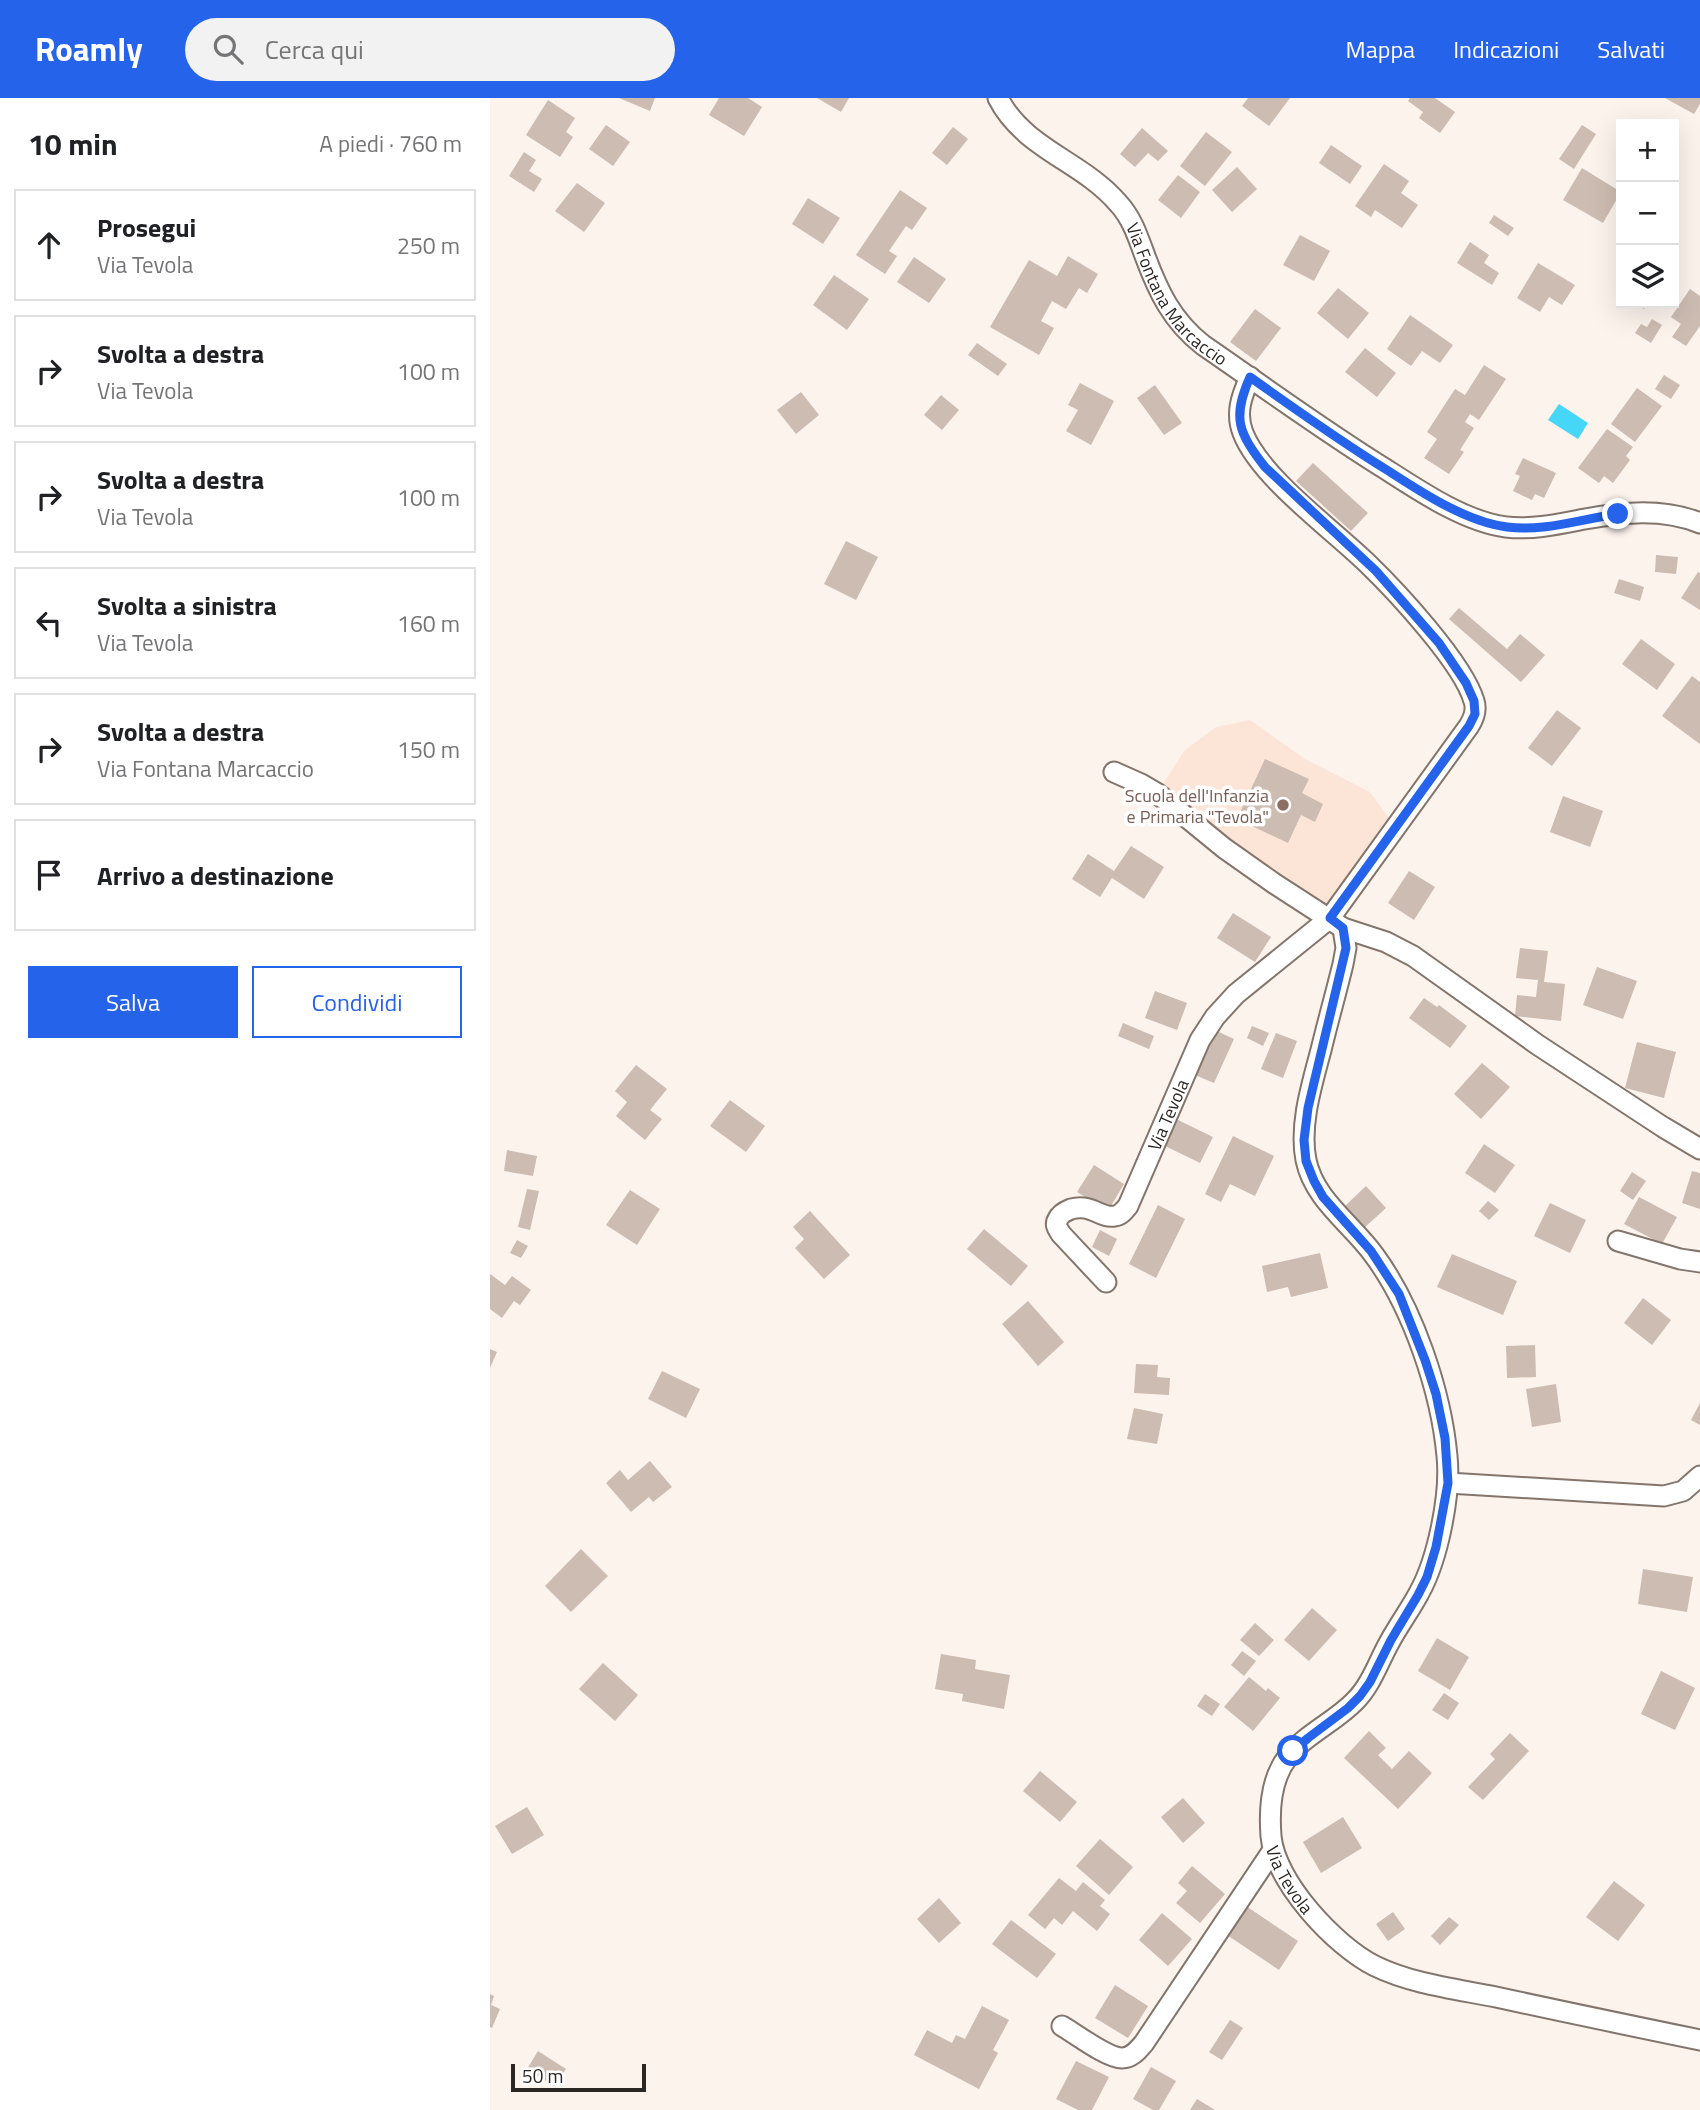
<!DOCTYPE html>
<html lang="it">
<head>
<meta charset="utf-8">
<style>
	:root { --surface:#fff; --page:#f2f2f2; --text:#202124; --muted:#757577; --line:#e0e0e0; --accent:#2563eb }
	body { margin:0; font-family:"Titillium Web",sans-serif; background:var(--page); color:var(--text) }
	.controls { position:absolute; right:21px; top:21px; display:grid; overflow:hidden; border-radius:0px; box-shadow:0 7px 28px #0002 }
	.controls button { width:63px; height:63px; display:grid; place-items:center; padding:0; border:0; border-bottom:2px solid var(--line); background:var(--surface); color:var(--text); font:35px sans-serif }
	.scale { position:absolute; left:21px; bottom:18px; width:135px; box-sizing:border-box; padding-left:7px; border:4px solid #2c2623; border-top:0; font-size:19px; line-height:24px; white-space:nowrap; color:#2c2623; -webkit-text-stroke:5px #fff; paint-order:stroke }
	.stop { position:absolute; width:21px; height:21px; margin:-16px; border:5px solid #2563eb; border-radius:50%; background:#fff }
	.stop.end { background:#2563eb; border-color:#fff; box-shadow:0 2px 7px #0008 }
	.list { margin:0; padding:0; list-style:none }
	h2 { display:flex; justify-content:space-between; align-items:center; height:91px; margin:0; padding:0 28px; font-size:30px }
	h2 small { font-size:23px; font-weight:400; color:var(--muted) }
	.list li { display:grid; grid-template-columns:46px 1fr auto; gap:21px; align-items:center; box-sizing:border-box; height:112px; margin:0 14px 14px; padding:0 14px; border:2px solid var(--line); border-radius:0px }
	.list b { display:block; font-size:26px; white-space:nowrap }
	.list p { margin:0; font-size:23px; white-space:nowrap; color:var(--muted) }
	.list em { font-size:23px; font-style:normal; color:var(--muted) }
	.actions { display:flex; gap:14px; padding:21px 28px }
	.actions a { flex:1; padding:16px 0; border:2px solid var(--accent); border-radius:0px; text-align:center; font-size:24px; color:var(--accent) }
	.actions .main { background:var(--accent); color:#fff }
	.icon { flex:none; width:38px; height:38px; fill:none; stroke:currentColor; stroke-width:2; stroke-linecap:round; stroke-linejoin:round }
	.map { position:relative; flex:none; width:1210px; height:2012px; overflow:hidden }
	header { display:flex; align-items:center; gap:42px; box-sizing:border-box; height:98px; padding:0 35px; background:var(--accent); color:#fff }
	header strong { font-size:33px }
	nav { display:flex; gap:38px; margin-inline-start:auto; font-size:24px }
	.search { width:490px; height:63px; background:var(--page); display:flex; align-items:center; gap:18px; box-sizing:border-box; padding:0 24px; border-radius:38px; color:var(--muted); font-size:26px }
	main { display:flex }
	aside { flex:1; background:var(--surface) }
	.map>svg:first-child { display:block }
	.built { fill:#fce5d6 }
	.water { fill:#45d6f8 }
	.building { fill:#ccbcb2 }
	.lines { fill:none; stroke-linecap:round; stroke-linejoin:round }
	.minor-casing { stroke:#83756b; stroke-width:23 }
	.minor { stroke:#fff; stroke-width:19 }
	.route { stroke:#2563eb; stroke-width:9 }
	.education-dot { fill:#8d6e63; stroke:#fff; stroke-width:2.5 }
	.labels { text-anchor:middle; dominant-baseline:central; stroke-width:7; stroke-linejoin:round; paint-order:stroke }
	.street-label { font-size:18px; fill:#2c2623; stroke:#fff }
	.education-label { font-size:18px; fill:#785e54; stroke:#fff; text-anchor:end }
</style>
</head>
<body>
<header>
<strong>Roamly</strong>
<div class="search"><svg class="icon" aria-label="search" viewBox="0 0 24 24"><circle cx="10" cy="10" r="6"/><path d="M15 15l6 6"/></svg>Cerca qui</div>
<nav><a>Mappa</a><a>Indicazioni</a><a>Salvati</a></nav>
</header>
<main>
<aside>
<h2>10 min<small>A piedi · 760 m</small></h2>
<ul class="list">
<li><svg class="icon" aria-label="ahead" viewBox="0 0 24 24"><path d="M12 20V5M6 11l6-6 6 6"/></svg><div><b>Prosegui</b><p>Via Tevola</p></div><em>250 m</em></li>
<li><svg class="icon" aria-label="right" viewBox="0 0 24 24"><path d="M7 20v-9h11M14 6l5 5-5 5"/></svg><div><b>Svolta a destra</b><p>Via Tevola</p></div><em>100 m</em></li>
<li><svg class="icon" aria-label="right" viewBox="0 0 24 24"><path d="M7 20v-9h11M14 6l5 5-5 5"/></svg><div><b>Svolta a destra</b><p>Via Tevola</p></div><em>100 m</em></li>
<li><svg class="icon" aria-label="left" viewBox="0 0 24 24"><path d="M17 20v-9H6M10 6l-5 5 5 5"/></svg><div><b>Svolta a sinistra</b><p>Via Tevola</p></div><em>160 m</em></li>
<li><svg class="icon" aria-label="right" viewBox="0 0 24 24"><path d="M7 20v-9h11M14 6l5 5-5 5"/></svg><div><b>Svolta a destra</b><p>Via Fontana Marcaccio</p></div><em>150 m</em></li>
<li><svg class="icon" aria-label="arrive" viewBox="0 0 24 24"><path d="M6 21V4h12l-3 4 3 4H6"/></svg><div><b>Arrivo a destinazione</b></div></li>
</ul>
<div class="actions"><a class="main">Salva</a><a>Condividi</a></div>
</aside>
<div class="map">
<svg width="1210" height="2012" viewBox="0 0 1210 2012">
	<rect width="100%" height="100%" fill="#fdf3ed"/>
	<polygon class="built" points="760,622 815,661 880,694 899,720 838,809 759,766 673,686 694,653 726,629"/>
	<polygon class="water" points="1069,306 1098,325 1088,341 1058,322"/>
	<g class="building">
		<polygon points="129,0 165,0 160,13"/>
		<polygon points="229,0 258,0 272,9 254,38 219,17"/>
		<polygon points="327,0 359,0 351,14"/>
		<polygon points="758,0 800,0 779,28 752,8"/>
		<polygon points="920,0 945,0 965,14 950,35 929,20 933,14 918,3"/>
		<polygon points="1175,0 1210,0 1210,6 1204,16"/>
		<polygon points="58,2 85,20 76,34 83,39 70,59 36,37"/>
		<polygon points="116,27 140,44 123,68 99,51"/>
		<polygon points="1092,27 1106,36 1084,71 1069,61"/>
		<polygon points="463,29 478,41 457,67 442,55"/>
		<polygon points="652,30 678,53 668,63 658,55 645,69 630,56"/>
		<polygon points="716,34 742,54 715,88 690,68"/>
		<polygon points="841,47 872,68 860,86 829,65"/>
		<polygon points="34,54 46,62 39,73 52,81 44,94 19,78"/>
		<polygon points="894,66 919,83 911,95 928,107 912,130 885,112 881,119 865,108"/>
		<polygon points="747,69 767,91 742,114 722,92"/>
		<polygon points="1092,70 1131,94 1113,125 1073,102"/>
		<polygon points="688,77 710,94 691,120 668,102"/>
		<polygon points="87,85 115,105 94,134 65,113"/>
		<polygon points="410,92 437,110 422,132 416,128 399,153 407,158 395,176 366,157"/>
		<polygon points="318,100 350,120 333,146 302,126"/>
		<polygon points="1004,117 1024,130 1018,138 999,125"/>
		<polygon points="810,137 840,153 824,183 793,167"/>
		<polygon points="980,144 999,157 994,165 1009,175 1002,187 967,165"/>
		<polygon points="578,158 608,176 597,195 589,190 576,211 562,203 551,223 564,230 549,257 500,229 539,162 567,178"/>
		<polygon points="424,159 456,181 439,205 407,184"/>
		<polygon points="1048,165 1085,187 1072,207 1059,199 1050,214 1027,200"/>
		<polygon points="344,177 379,201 357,232 323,207"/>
		<polygon points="848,190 879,215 858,241 827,215"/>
		<polygon points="1200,191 1210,198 1210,228 1196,248 1182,239 1191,226 1181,219"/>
		<polygon points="1143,205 1158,205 1154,211"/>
		<polygon points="765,211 791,230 766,263 740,244"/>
		<polygon points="920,217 963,247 950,265 932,253 921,268 897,251"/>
		<polygon points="1162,221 1172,227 1161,245 1145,235 1151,226 1157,229"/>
		<polygon points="487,245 517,266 508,278 478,257"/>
		<polygon points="875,250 906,275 887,299 855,274"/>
		<polygon points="994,267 1016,281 989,322 980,316 975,324 984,330 970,352 974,354 959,376 934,360 947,341 937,334 965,291 975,297"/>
		<polygon points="1174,277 1190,287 1181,301 1165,291"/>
		<polygon points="590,285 624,303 601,347 576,333 588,312 578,307"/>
		<polygon points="665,287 692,325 674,337 647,300"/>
		<polygon points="1147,290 1172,308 1145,344 1121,326"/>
		<polygon points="311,294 329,317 306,336 287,312"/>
		<polygon points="451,297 469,312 452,332 434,317"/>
		<polygon points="1117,331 1143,349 1136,358 1140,362 1123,385 1114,378 1109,385 1088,370"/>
		<polygon points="1033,360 1066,375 1054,400 1045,396 1042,402 1023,393 1030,378 1025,376"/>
		<polygon points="823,365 878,415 861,433 806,383"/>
		<polygon points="356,443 388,459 366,502 334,486"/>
		<polygon points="1166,457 1188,459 1186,476 1165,474"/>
		<polygon points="1208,474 1210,475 1210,512 1191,500"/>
		<polygon points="1129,481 1154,489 1150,503 1124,495"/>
		<polygon points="969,510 1017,551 1030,536 1055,557 1031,584 959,521"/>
		<polygon points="1151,541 1185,566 1167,592 1132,566"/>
		<polygon points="1202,578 1210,584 1210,646 1172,618"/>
		<polygon points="1067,612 1091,630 1062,668 1038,650"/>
		<polygon points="775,661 819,681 812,695 833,706 825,724 811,717 798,745 747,721"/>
		<polygon points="1073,698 1113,713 1100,749 1060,734"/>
		<polygon points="641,748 674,769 654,801 622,780 610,799 582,781 598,756 624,773"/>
		<polygon points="919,773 945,789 924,822 898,805"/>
		<polygon points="743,815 781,839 765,864 727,840"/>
		<polygon points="1030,850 1058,853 1054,884 1075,886 1071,923 1025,918 1027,897 1046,899 1048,882 1026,880"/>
		<polygon points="1107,869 1147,883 1133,921 1093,907"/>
		<polygon points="665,893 697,905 687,932 655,920"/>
		<polygon points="934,900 947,909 949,907 977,928 960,950 919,920"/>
		<polygon points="633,925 664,938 659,951 628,938"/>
		<polygon points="762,928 779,935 773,948 757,940"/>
		<polygon points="720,930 744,941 724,985 700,975"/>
		<polygon points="786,935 807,943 793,980 771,971"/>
		<polygon points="1147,944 1186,954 1174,1000 1135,990"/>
		<polygon points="992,965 1020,989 991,1021 964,996"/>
		<polygon points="146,967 177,991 160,1012 172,1021 155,1042 126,1018 137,1004 125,993"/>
		<polygon points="240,1002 275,1028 256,1054 220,1028"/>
		<polygon points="684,1020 723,1039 710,1065 671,1046"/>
		<polygon points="743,1038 784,1058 765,1098 740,1086 731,1104 715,1096"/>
		<polygon points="994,1046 1025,1067 1005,1095 975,1075"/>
		<polygon points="17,1052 47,1058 43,1078 14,1073"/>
		<polygon points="604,1067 634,1086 618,1113 587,1094"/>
		<polygon points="1202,1073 1210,1075 1210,1111 1192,1105"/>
		<polygon points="1142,1074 1156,1083 1143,1102 1130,1093"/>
		<polygon points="876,1088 896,1110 874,1130 854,1109"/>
		<polygon points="37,1091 49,1093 40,1132 28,1129"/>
		<polygon points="140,1092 170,1111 147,1147 116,1127"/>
		<polygon points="1149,1099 1187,1119 1172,1146 1134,1126"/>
		<polygon points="998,1103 1009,1112 999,1122 989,1113"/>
		<polygon points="1060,1105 1096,1122 1080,1155 1044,1138"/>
		<polygon points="668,1107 695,1121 666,1180 639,1166"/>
		<polygon points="320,1113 360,1157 334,1181 305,1150 314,1141 303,1129"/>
		<polygon points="494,1131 538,1168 521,1188 477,1151"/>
		<polygon points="610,1132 627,1141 619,1158 602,1149"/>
		<polygon points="27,1142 38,1148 31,1160 20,1155"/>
		<polygon points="830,1155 838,1190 801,1199 798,1189 777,1194 772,1168"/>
		<polygon points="962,1156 1027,1183 1013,1217 947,1189"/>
		<polygon points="0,1176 15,1187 22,1178 41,1192 30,1207 24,1203 12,1220 0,1211"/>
		<polygon points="1153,1200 1181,1222 1162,1247 1134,1225"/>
		<polygon points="538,1203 574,1244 548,1268 512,1226"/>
		<polygon points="1045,1247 1046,1279 1017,1280 1016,1248"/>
		<polygon points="0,1251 7,1254 0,1270"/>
		<polygon points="646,1266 668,1267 667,1279 680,1280 679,1297 644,1295"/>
		<polygon points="172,1273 210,1291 196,1320 158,1301"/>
		<polygon points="1066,1286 1071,1324 1042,1329 1036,1291"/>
		<polygon points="1210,1305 1210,1327 1201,1322"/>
		<polygon points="644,1310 673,1316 667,1346 637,1341"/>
		<polygon points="160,1363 182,1389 163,1404 159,1399 141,1414 116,1385 130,1372 138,1382"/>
		<polygon points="91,1451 118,1478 81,1514 55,1488"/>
		<polygon points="1153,1471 1203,1479 1197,1514 1148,1506"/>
		<polygon points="822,1510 847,1532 819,1563 794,1542"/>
		<polygon points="765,1525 784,1542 769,1558 750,1542"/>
		<polygon points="947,1540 979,1559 960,1592 928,1573"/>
		<polygon points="752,1553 766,1563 754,1578 741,1567"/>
		<polygon points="451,1556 486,1562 485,1571 520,1577 514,1611 472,1603 473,1596 445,1591"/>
		<polygon points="113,1565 148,1597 125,1623 89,1591"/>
		<polygon points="1171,1573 1205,1590 1185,1632 1151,1616"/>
		<polygon points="759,1579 776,1593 778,1590 790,1600 763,1633 734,1609"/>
		<polygon points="954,1595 969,1605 958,1622 942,1612"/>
		<polygon points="715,1596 730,1606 722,1618 707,1608"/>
		<polygon points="879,1633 896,1650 888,1657 902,1671 919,1653 942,1675 908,1711 854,1660"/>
		<polygon points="1020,1635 1039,1653 993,1702 978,1689 1005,1661 1000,1656"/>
		<polygon points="550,1673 587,1704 570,1724 533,1693"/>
		<polygon points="693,1700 715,1725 693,1745 671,1719"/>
		<polygon points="37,1709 54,1737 22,1756 5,1728"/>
		<polygon points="853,1719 872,1750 831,1775 813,1744"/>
		<polygon points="610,1741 643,1769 619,1797 586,1768"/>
		<polygon points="702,1768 735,1796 710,1825 686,1805 697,1793 688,1785"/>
		<polygon points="569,1780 586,1793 593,1784 615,1802 610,1808 620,1816 607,1833 583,1813 572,1827 564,1820 555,1831 538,1817"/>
		<polygon points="1124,1783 1155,1807 1128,1843 1096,1819"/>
		<polygon points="449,1800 471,1825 449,1845 427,1821"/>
		<polygon points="753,1806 808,1843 789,1872 734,1835"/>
		<polygon points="903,1814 915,1831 898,1843 886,1826"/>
		<polygon points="672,1815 702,1841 678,1868 649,1842"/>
		<polygon points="959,1819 969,1827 950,1847 941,1838"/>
		<polygon points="521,1822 566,1856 547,1880 502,1846"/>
		<polygon points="625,1887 658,1908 638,1940 605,1920"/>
		<polygon points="0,1896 4,1898 1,1907 10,1911 2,1930 0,1929"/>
		<polygon points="492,1908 519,1922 503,1952 508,1955 489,1991 424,1957 437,1932 462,1945 466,1937 475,1941"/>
		<polygon points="740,1922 753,1930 732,1962 719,1954"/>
		<polygon points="48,1953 76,1971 64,1988 37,1971"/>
		<polygon points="586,1963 619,1979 602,2012 588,2012 566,2001"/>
		<polygon points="661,1969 686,1983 669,2012 663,2012 643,2001"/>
		<polygon points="707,2001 725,2012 700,2012"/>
	</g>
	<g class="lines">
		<g class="minor-casing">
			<g id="minor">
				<path id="s1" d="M508,0C534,51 592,63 628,105C642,120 648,139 655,158C668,193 682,223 713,247C774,289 834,333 897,372C931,394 976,424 1016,429C1043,432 1069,426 1095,421C1133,414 1173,410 1210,425"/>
				<polyline points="624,674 651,686 668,696 734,750 785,786 853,830 896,844 923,858 1048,947 1173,1029 1210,1051"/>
				<path id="s2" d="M853,830L856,850L853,866C846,895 838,923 831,952C822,986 809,1027 816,1062C824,1102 862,1126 884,1157C923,1210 951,1293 957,1358C961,1396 948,1461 929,1495C920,1512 908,1528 899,1545C888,1565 881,1587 865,1603C845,1624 815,1636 797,1660C781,1681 779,1712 781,1738C785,1784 845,1848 885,1868C922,1886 966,1891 1006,1899C1074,1914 1142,1928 1210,1942"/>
				<polyline points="1128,1143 1190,1161 1210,1164"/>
				<path id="s3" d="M616,1184L571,1136C568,1131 564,1127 568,1121C570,1116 576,1113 581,1111C602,1105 610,1121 625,1118C631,1117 634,1113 638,1108L710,942L725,919L746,896L840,820L979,628C984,620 987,612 984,603C973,565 906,493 877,465C842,431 770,379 753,335C745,315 752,297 760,279"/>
				<polyline points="958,1385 1174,1398 1193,1393 1210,1378"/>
				<path d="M572,1928C586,1936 617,1960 632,1960C642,1960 648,1952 654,1945L783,1752"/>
			</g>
		</g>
		<use href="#minor" class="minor"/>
	</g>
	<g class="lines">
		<path class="route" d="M803,1653L818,1640L858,1610L870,1598L880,1584L901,1542L928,1497L937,1479L946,1449L958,1385L955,1340L946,1296L935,1262L909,1196L881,1153L833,1099L824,1083L816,1063L814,1042L818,1010L856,850L853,830L840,820L979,628L985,616L984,603L976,585L949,545L886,473L775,369C748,334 742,320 760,279C805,311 850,343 897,372C931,394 976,424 1017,429C1054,434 1091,421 1128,416"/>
	</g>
	<circle class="education-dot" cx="793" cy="707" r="7"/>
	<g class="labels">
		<g class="street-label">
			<text stroke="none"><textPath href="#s1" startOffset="271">Via Fontana Marcaccio</textPath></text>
			<text stroke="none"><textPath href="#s3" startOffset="261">Via Tevola</textPath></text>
			<text stroke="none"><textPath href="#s2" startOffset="1057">Via Tevola</textPath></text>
		</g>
		<g class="education-label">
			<text x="779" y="697">Scuola dell'Infanzia<tspan x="779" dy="21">e Primaria "Tevola"</tspan></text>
		</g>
	</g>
</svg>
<div class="controls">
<button>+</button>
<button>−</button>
<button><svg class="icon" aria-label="layers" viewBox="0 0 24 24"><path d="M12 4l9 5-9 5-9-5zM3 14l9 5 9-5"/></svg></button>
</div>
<div class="scale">50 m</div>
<div class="stop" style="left:803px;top:1653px"></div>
<div class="stop end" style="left:1128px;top:416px"></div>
</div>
</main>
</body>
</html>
